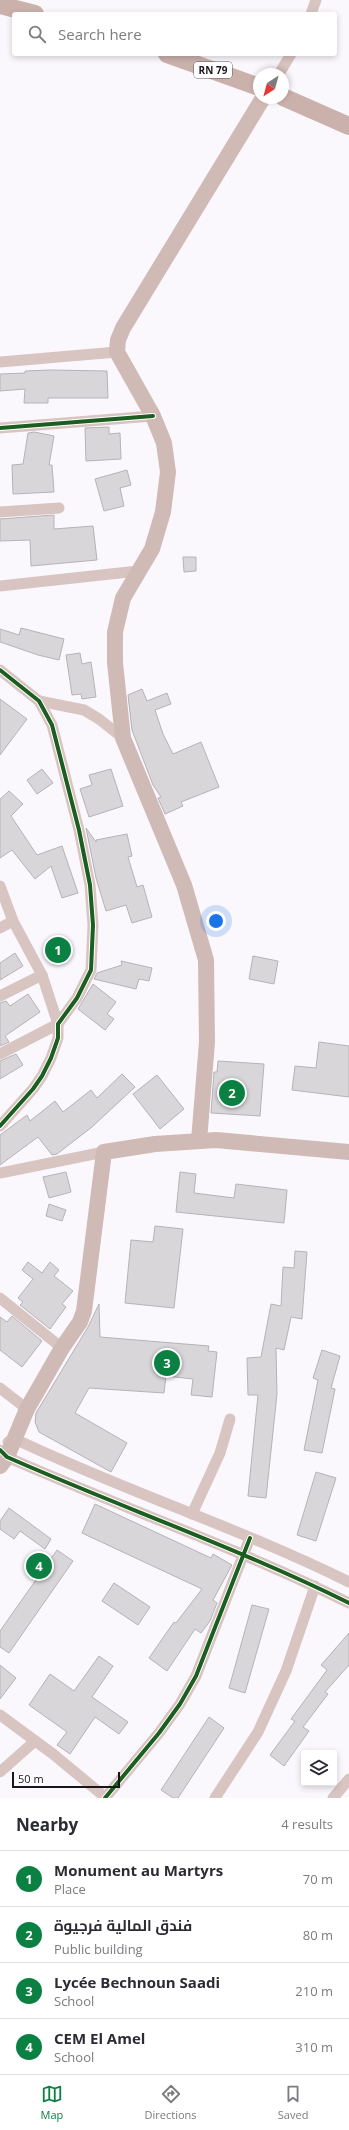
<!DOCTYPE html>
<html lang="en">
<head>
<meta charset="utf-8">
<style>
	:root { --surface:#fff; --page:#f2f2f3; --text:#2b2b33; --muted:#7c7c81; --line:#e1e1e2; --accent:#0b8043 }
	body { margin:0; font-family:"Open Sans",Cairo,sans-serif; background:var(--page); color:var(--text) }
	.controls { position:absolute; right:12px; bottom:12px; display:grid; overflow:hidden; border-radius:4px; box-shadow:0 2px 6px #0003 }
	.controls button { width:36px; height:36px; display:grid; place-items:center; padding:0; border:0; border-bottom:1px solid var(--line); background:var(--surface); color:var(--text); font:20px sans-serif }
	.compass { position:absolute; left:253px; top:68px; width:36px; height:36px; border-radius:50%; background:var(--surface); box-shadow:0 2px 6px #0003; rotate:216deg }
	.scale { position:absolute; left:12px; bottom:10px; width:108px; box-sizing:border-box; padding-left:4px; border:2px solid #19161a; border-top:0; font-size:11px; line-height:14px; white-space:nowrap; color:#19161a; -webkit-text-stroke:3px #fff; paint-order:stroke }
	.you { position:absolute; left:216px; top:921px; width:14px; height:14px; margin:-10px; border:3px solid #fff; border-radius:50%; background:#1a73e8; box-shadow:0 0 0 6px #1a73e833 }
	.badge { display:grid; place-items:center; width:26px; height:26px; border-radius:50%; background:var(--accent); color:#fff; font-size:13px; font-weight:700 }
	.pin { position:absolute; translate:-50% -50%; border:2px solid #fff; box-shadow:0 1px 4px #0006 }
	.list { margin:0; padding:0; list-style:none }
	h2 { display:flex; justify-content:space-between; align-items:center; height:52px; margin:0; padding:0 16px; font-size:17px }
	h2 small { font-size:13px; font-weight:400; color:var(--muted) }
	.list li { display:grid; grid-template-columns:26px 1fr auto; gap:12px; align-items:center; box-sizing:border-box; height:56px; padding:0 16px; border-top:1px solid var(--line) }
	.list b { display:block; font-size:15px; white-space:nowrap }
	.list p { margin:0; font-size:13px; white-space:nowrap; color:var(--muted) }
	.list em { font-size:13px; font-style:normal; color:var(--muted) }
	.icon { flex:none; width:22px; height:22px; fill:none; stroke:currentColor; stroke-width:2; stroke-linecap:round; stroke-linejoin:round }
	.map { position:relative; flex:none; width:349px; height:1798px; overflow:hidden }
	.search { position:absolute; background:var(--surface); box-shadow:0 2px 6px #0003; left:12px; right:12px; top:12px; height:44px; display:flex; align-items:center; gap:10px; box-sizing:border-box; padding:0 14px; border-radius:4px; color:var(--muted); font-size:15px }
	.sheet { height:276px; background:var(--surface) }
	nav { display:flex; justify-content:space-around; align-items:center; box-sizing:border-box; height:56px; border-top:1px solid var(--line); background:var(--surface); font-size:11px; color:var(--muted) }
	nav a { display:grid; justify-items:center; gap:2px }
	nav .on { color:var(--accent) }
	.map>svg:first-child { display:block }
	.building { fill:#d9d6da; stroke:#b6b3b8 }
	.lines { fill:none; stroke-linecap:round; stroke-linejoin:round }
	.street { stroke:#d8c5c2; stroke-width:11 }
	.secondary { stroke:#d0bab6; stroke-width:16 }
	.primary { stroke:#cbb1ac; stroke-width:18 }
	.cycleway-casing { stroke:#fff; stroke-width:6 }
	.cycleway { stroke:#1b5e20; stroke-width:4 }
	.labels { text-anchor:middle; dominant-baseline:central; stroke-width:3; stroke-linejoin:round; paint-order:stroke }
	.shield { fill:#fff; stroke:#5e5c5f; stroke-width:1 }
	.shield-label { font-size:10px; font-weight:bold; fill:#19161a }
</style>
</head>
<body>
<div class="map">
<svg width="349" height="1798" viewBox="0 0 349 1798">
	<rect width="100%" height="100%" fill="#fbf8fd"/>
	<g class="building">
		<polygon points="50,370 107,371 108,398 48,398 48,403 24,403 25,389 0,391 0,374 25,373 25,371"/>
		<polygon points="109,427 109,434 120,433 121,459 86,461 85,428"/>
		<polygon points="34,432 54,436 49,465 52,465 54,492 13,494 12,465 23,464 28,433"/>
		<polygon points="127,470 131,485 120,488 124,506 104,511 95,479"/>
		<polygon points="54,515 54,529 93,526 97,560 31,566 30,540 0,541 0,519"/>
		<polygon points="183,557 196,557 196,571 184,572"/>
		<polygon points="21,628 64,639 59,660 38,655 0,642 0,629 19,635"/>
		<polygon points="80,653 82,664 91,662 96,697 82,699 81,694 72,695 66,655"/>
		<polygon points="142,689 147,701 167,693 171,704 155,710 163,734 173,754 201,742 219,787 181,802 183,806 165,814 158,798 161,797 153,785 132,730 128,695"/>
		<polygon points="0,699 27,719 0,755"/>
		<polygon points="42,769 53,783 37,794 27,780"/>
		<polygon points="111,769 123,806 89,817 80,789 92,785 89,775"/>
		<polygon points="9,791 23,804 11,816 37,855 62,846 78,893 62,898 51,866 35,879 12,850 0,858 0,799"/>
		<polygon points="86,828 96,842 96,840 127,834 132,856 128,857 137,887 143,885 152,917 132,923 126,905 106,911 96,878"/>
		<polygon points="15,953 23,966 0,980 0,963"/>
		<polygon points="253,956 278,961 274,984 249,979"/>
		<polygon points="121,961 152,968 149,981 139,979 136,989 94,979 97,973 122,965"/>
		<polygon points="93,984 116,1002 107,1014 114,1019 105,1030 78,1009"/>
		<polygon points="28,994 40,1012 5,1036 9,1042 0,1046 0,1003 6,1001 10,1006"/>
		<polygon points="319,1042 349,1046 349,1097 292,1090 295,1066 316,1068"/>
		<polygon points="16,1054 23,1065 0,1079 0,1061"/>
		<polygon points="218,1061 264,1064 260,1116 211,1113 214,1072 217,1072"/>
		<polygon points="122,1074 135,1087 92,1127 57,1154 52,1155 38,1137 0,1165 0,1135 27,1115 30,1121 55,1101 63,1112 91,1090 97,1098"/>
		<polygon points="157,1075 184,1109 160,1129 133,1094"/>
		<polygon points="66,1172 71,1192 49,1198 43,1177"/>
		<polygon points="180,1172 196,1174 194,1193 234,1198 236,1184 287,1190 284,1223 176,1212"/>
		<polygon points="49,1204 66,1210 62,1221 46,1216"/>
		<polygon points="155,1226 183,1229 174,1308 125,1303 131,1240 153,1242"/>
		<polygon points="295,1251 307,1252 302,1319 291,1317 284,1350 276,1348 277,1394 266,1498 248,1496 258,1395 248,1395 247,1358 261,1357 271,1304 281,1306 283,1267 294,1268"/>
		<polygon points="28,1262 42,1273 50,1262 59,1270 54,1276 73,1291 62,1304 66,1307 50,1329 20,1305 23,1302 18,1298 33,1279 22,1270"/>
		<polygon points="99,1304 100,1337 209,1346 208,1351 217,1352 212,1397 191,1395 193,1379 166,1376 164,1393 89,1388 75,1413 127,1443 111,1472 39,1432 35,1422 36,1413 88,1327"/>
		<polygon points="12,1316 42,1341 22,1367 0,1350 0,1317 7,1322"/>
		<polygon points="322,1350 340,1356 331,1388 335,1389 322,1453 304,1450 318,1380 313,1378"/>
		<polygon points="316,1472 336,1478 316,1541 297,1535"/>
		<polygon points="95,1504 211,1558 213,1554 232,1565 213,1600 217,1603 210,1621 201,1633 195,1629 167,1671 149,1658 174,1622 176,1623 202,1589 82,1533"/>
		<polygon points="9,1508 51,1539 45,1549 20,1531 14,1539 0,1529 0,1521"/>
		<polygon points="57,1550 73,1561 9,1653 0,1647 0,1631"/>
		<polygon points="114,1583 150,1607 138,1625 102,1601"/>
		<polygon points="252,1605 269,1609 245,1693 229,1688"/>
		<polygon points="349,1633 349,1665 325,1692 328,1694 303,1727 309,1731 284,1766 270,1755 295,1721 291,1719 327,1670 321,1665"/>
		<polygon points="99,1656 113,1666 92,1697 128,1722 119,1734 95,1717 70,1754 57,1745 67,1732 29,1705 50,1674 74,1691"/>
		<polygon points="0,1665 16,1678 0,1699"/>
		<polygon points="209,1717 224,1728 178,1798 173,1798 161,1790"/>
	</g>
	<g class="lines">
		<g class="street">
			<polyline points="311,14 316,0"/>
			<polyline points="279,74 291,54"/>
			<polyline points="0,362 117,352"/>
			<polyline points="0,428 153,416"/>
			<polyline points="0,512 59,508"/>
			<polyline points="0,586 138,571"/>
			<polyline points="0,670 39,701 52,725 79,830 90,885 93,925 91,970 77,998 58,1024 58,1038 51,1058 42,1076 33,1089 0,1126"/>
			<polyline points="39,701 84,710 99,719 123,738"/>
			<polyline points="0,886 13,921 42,975 58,1024 0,1054"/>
			<polyline points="0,928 13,921"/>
			<polyline points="0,996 42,975"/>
			<polyline points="0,1173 104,1152"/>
			<polyline points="0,1298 62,1348"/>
			<polyline points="0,1388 27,1409"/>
			<path d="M8,1442L15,1439C124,1491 240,1528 349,1582"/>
			<path d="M0,1450L7,1457C120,1507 238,1548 349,1603"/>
			<polyline points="192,1514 220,1453 230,1419"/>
			<polyline points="0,1715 53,1754 105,1797"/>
			<polyline points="0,1772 35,1741"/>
			<polyline points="105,1798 159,1733 180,1704 196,1676 250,1538"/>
			<polyline points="215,1798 258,1732 286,1671 315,1586"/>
			<polyline points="333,1798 349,1779"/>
		</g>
		<g class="secondary">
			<polyline points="199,1141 207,1042 206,960 184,885 123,738 115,663 115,632 123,598 152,549 163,512 168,472 164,443 153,416 117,352 118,340 123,328 263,98"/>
			<polyline points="0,1466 7,1457 27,1409 62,1348 80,1322 84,1311 104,1152 155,1144 216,1140 349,1152"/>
		</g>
		<g class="primary">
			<polyline points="0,5 35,14"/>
			<polyline points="167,54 259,87"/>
			<polyline points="283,97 349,126"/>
		</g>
		<g class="cycleway-casing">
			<g id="cycleway">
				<polyline points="0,428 153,416"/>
				<polyline points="0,670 39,701 52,725 79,830 90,885 93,925 91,970 77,998 58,1024 58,1038 51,1058 42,1076 33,1089 0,1126"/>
				<path d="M0,1450L7,1457C120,1507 238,1548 349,1603"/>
				<polyline points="105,1798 159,1733 180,1704 196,1676 250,1538"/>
			</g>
		</g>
		<use href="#cycleway" class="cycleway"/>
	</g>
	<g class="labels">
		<rect class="shield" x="194" y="62" width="38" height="16" rx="3"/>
		<g class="shield-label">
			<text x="213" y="70">RN 79</text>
		</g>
	</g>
</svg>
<div class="controls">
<button><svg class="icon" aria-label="layers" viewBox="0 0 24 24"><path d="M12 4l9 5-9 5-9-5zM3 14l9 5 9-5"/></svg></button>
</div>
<svg class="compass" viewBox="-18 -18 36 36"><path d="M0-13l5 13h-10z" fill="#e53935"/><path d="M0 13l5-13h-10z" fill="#7c7c81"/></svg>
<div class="scale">50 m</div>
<div class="you"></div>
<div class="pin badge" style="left:58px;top:950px">1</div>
<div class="pin badge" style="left:232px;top:1093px">2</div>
<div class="pin badge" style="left:167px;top:1363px">3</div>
<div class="pin badge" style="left:39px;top:1566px">4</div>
<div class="search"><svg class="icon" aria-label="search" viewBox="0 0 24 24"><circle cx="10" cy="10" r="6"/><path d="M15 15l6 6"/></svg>Search here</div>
</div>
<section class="sheet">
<h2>Nearby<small>4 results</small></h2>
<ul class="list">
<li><span class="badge">1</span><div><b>Monument au Martyrs</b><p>Place</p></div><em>70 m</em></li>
<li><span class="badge">2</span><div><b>فندق المالية فرجيوة</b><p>Public building</p></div><em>80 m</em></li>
<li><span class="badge">3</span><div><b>Lycée Bechnoun Saadi</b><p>School</p></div><em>210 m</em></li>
<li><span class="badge">4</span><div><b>CEM El Amel</b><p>School</p></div><em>310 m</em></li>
</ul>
</section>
<nav>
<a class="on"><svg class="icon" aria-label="map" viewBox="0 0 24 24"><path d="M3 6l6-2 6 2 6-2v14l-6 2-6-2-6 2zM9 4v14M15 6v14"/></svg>Map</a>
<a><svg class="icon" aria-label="directions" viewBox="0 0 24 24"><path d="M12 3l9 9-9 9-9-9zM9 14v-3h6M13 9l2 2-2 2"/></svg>Directions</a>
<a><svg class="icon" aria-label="saved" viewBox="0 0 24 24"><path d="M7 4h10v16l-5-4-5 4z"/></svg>Saved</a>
</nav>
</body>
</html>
